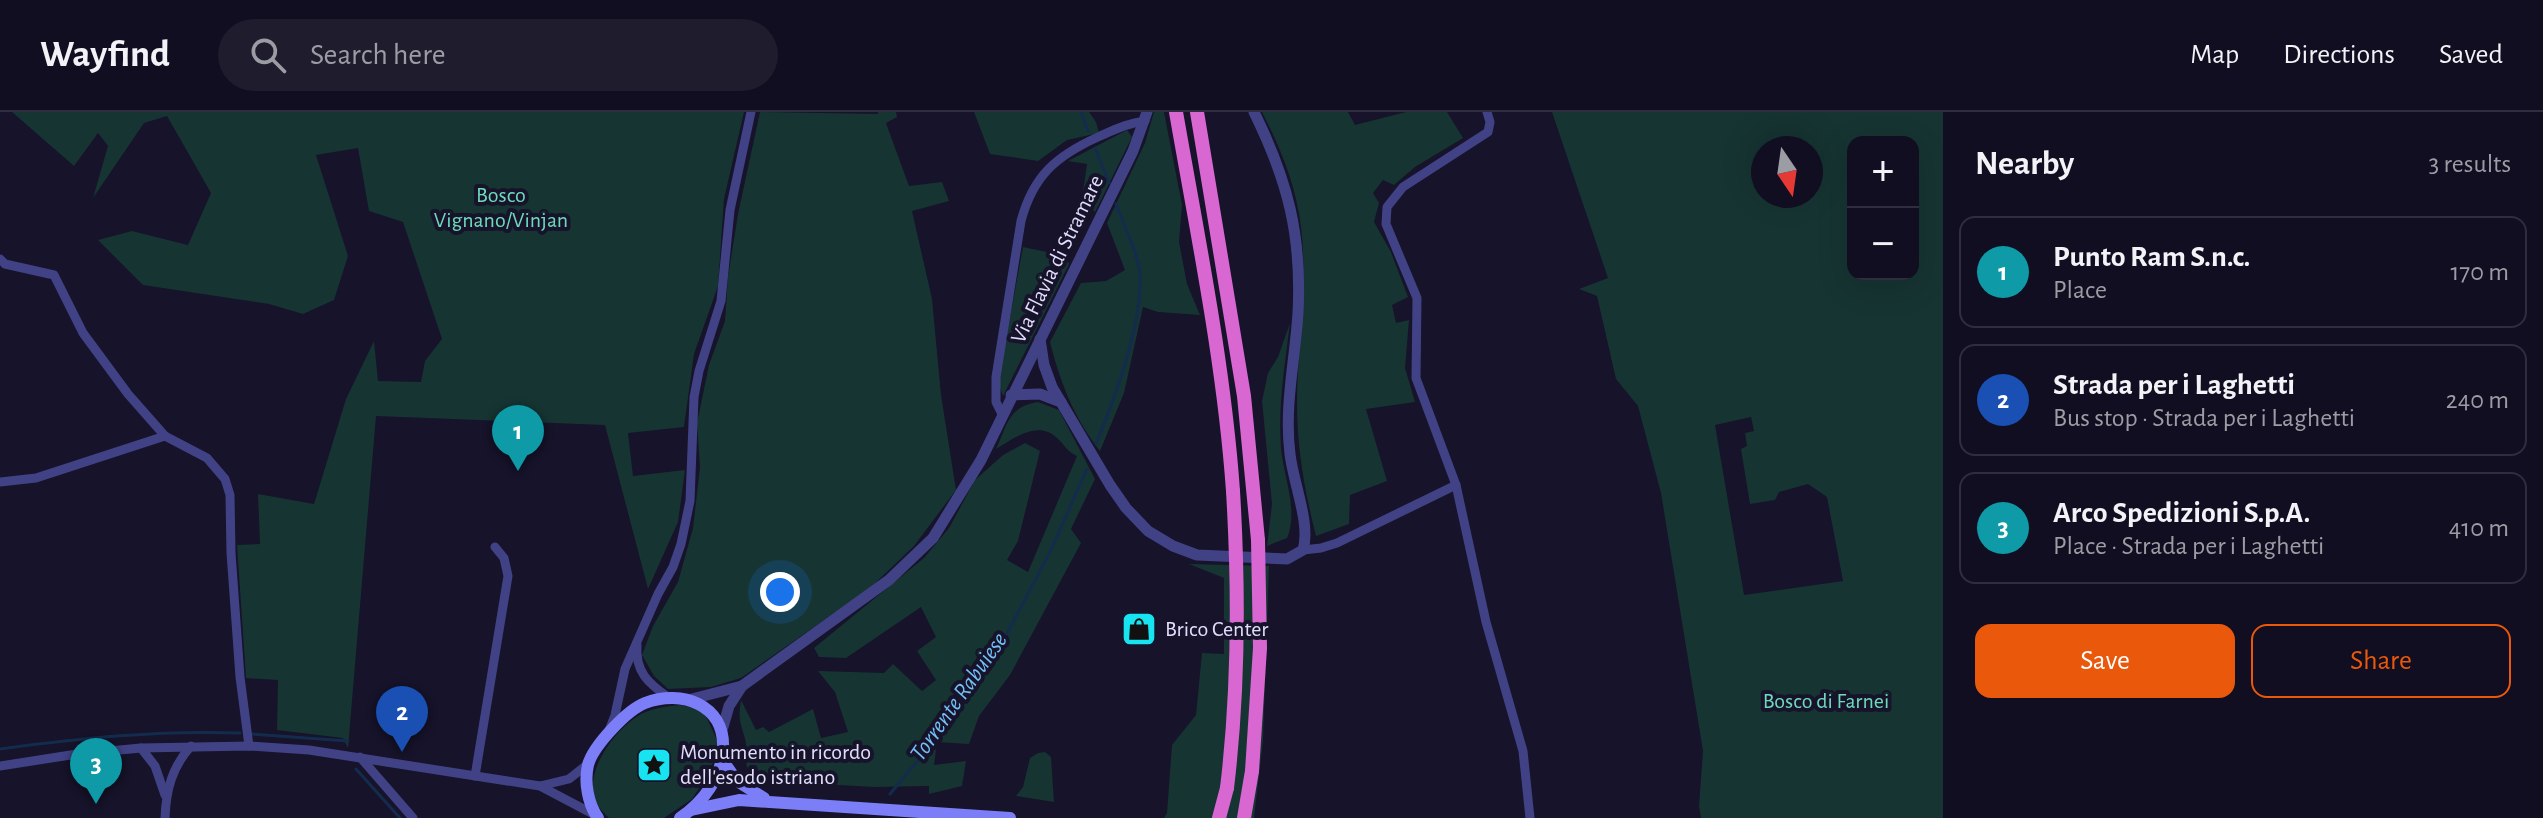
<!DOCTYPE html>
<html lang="en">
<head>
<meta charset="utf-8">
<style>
	:root { --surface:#100e20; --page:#1e1c2d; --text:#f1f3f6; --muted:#9c9ca5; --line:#302e3e; --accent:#ea580c }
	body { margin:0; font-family:"Alegreya Sans",sans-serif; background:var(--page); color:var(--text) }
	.controls { position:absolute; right:24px; top:24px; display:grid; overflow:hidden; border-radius:16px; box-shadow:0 8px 32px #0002 }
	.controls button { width:72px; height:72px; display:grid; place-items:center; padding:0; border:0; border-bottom:2px solid var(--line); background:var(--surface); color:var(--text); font:40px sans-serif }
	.compass { position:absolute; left:1751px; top:24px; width:72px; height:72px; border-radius:50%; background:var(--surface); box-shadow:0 8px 32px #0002; rotate:167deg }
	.you { position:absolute; left:780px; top:480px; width:28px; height:28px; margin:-20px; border:6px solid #fff; border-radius:50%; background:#1a73e8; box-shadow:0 0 0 12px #1a73e833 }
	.badge { display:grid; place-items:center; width:52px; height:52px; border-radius:50%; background:var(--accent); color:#fff; font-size:26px; font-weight:700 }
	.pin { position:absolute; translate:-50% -66px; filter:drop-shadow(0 2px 4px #0008) }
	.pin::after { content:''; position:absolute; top:42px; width:28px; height:24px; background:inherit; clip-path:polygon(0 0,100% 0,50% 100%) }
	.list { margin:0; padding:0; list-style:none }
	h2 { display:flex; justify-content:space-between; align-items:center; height:104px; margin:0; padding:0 32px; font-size:34px }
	h2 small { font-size:26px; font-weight:400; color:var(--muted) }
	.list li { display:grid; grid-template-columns:52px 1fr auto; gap:24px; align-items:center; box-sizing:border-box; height:112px; margin:0 16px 16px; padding:0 16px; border:2px solid var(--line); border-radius:16px }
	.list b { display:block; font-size:30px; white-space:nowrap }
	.list p { margin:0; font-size:26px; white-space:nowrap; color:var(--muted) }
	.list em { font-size:26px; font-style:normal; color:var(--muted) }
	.actions { display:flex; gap:16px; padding:24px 32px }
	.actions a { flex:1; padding:18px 0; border:2px solid var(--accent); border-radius:16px; text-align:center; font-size:28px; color:var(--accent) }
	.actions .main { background:var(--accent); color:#fff }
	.icon { flex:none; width:44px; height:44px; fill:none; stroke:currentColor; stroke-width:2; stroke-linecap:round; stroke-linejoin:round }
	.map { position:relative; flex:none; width:1943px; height:706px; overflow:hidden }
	header { display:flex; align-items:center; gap:48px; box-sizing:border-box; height:112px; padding:0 40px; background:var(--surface); border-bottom:2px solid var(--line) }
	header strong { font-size:38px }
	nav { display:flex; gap:44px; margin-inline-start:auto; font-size:28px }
	.search { width:560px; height:72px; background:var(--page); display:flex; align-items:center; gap:20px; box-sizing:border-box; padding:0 28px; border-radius:44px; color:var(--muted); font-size:30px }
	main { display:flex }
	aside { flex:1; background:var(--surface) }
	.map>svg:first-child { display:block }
	.green { fill:#163432; fill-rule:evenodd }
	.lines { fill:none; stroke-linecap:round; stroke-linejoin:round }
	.stream { stroke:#132c4e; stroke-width:3 }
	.minor { stroke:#414286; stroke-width:9 }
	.tertiary { stroke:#414286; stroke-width:11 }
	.secondary { stroke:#7c7ef7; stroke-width:12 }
	.trunk { stroke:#d967d2; stroke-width:14 }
	.trunk-bridge { stroke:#d967d2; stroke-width:14 }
	.labels { text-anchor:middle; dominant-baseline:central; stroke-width:8; stroke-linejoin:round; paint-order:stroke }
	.park-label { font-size:22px; fill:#6ddaba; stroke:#16132a }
	.street-label { font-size:22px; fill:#e1defd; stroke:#16132a }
	.poi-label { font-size:22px; fill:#e1defd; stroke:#16132a; text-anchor:start }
	.water-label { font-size:24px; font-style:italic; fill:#73bff6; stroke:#16132a }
</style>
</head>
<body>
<header>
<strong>Wayfind</strong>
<div class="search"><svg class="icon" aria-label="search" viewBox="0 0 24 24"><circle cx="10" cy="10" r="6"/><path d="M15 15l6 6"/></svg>Search here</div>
<nav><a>Map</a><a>Directions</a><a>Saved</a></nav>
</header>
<main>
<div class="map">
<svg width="1943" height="706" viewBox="0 0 1943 706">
	<rect width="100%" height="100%" fill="#16132a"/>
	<g class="green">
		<polygon points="12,0 744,0 724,87 718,174 694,242 684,315 628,321 633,364 685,358 678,410 648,477 605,313 376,304 348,636 343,626 277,618 278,568 246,566 237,433 260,432 258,382 314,392 346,287 374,229 378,269 421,270 425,249 442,227 403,110 369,99 358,36 316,43 348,144 334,188 303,202 269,192 143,173 98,128 132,119 188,133 211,81 167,4 144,11 93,86 108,34 98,21 74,54"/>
		<polygon points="760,0 878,2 878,0 896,0 897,5 886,11 909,74 942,70 949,89 912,99 932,187 941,283 956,378 914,434 870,476 741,566 711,575 668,577 654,564 642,543 653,514 678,470 693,416 700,355 697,311 709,253 725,209 728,165 738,102"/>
		<polygon points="974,0 1089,0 1096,10 1099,21 1067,28 1038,49 990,42"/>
		<path d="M1154,0H1164L1182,93L1179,130L1187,172L1200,203L1158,200L1143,195L1124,281L1100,339C1074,306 1060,270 1050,230L1081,171L1106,169L1125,158L1107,111L1145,31Z"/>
		<path d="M1262,0H1348L1355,13L1406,0H1447L1463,26L1415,55L1394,73L1383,68L1373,81L1379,91L1374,110L1391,140L1408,185L1392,193L1396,211L1409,208L1405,256L1415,290L1366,297L1387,369L1350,383L1349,412L1316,424C1305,381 1297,337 1297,292C1297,234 1308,173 1301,115C1296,74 1281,37 1262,0Z"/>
		<path d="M1552,0H1943V706H1701L1699,694L1703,639L1661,381L1638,294L1616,267L1597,184L1579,177L1608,166ZM1853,30H1913V162H1853ZM1763,36H1811V84H1763ZM1751,305L1754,319L1745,321L1747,334L1741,337L1750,392L1775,388L1779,380L1808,372L1827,385L1843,469L1744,483L1715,313Z"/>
		<polygon points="1127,18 1132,25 1095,100 1082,86 1087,52 1068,49"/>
		<polygon points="1023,135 1066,144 1069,152 1003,284 998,270"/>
		<path d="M1290,211C1285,252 1278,293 1281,335C1283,364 1299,398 1287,426L1267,434L1272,392L1262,289L1268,261L1278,245Z"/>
		<path d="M1038,290L1059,298L1095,367L1071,417L1081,431L1010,563L979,604L969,632L937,630L934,653L966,649L962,674L929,682V674L874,675L767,669C735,656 751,650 745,627C740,608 738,609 741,588L756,618L763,615L769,620L813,597L821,626L848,620L835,580L818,559L884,561L893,552L922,579L936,568L917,539L936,525L921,495L846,546L819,545L814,536L924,446L949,416L975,368L1003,343L1025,331L1040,339L1018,429L1007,448L1028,460L1077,344C1065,338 1066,334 1057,326C1038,308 1014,326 996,337C1008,311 1008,295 1038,290Z"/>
		<polygon points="1189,452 1269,454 1263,628 1254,706 1164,706 1167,701 1172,633 1196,603 1202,541 1224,542 1224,466"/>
		<path d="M680,593L703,598L718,630L711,658L692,687L664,706H609C605,702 599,696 596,691C582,660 616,615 643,601C655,596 667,594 680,593Z"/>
		<polygon points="1045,640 1051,645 1054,690 1016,684 1023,675 1030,646 1038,641"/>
	</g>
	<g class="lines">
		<g class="stream">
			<polyline points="1081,0 1088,19"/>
			<polyline points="1095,36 1109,71"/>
			<path d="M1096,332C1115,285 1142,214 1140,163C1139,143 1123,112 1116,92"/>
			<polyline points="252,622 348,629"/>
			<path d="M0,637C81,626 158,618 240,621"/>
			<polyline points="356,657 400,706"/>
			<polyline points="890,682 920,646 1003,529 1050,440 1087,357"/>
		</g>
		<g class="minor">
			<polyline points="1487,0 1490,10 1488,20 1403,75 1387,95 1386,112 1417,186 1416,266 1456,373 1486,510 1523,639 1530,706"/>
			<polyline points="0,147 5,152 54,163 83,221 128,282 165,324 207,346 225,367 230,383 231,441 240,565 249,634"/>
			<path d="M1002,302L996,290V265L1021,109C1033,64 1056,44 1098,25C1114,18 1128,11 1145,9"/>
			<polyline points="0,370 36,366 165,324"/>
			<polyline points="1303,438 1321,436 1337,431 1456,373"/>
			<path d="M637,533C635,560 648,571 669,586"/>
			<polyline points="610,616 615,603 625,557 658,482 673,455 681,432 690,389 694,285 699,259 721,189 730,98 751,0"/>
			<polyline points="141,636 155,654 165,683"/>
			<polyline points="360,645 413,706"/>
			<polyline points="0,654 77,642 141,636 249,634 309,638 540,674 595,703"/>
			<polyline points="475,664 508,464 504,446 495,435"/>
			<polyline points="540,674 569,667 588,652"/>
			<path d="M165,706C166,678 172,655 191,634"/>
		</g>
		<g class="tertiary">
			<path d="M1040,227L1044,253L1052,275L1110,373L1126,396L1148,419L1173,434L1197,443L1287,447L1303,438C1311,412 1293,370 1290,342C1284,295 1295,248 1298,201C1302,124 1288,69 1254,0"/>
			<polyline points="1011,283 1040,282 1061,290"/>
			<polyline points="688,588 742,574 889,468 933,426 981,348 1133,39 1147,0"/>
			<polyline points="723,615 729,594 742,574"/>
		</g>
		<g class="secondary">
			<polyline points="723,649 737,669 764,686"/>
			<polyline points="691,698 739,688 1010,706"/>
			<path d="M598,706C588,692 584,670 588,653C593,634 627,598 645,591C682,577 725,593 723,636C722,666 703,690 680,706"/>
		</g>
		<g class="trunk">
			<path d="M1176,0C1198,126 1224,252 1233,379"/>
			<polyline points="1197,0 1244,284 1258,428"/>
			<polyline points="1219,706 1227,676"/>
			<polyline points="1244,706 1252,659"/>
		</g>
		<g class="trunk-bridge">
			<polyline points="1252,659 1260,536 1258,428"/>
			<path d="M1227,676C1239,576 1239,479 1233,379"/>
		</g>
	</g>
	<defs>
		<g id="shop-square" transform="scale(1.8)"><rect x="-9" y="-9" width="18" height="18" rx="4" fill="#17e4f0" stroke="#16132a"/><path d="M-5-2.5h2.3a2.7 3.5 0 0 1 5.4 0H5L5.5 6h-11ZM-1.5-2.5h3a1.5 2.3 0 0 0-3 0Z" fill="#111"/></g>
		<g id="sight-square" transform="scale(1.8)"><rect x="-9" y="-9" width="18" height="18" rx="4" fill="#17e4f0" stroke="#16132a"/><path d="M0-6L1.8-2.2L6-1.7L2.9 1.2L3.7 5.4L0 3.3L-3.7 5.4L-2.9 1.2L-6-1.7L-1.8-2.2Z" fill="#111"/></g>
	</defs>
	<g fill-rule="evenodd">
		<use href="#shop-square" x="1139" y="517"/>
		<use href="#sight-square" x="654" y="653"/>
	</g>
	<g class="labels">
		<g class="park-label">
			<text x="501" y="83">Bosco<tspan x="501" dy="25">Vignano/Vinjan</tspan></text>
			<text x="1826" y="589">Bosco di Farnei</text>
		</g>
		<g class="street-label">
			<text transform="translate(1057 147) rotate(-64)">Via Flavia di Stramare</text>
		</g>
		<g class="poi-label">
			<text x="1165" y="517">Brico Center</text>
			<text x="680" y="640">Monumento in ricordo<tspan x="680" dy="25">dell'esodo istriano</tspan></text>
		</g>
		<g class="water-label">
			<text transform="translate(959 585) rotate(-55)">Torrente Rabuiese</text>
		</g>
	</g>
</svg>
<div class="controls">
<button>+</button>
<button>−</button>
</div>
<svg class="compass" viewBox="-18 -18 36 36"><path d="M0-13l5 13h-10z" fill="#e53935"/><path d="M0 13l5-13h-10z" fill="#9c9ca5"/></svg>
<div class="you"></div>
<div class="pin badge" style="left:518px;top:359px;background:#0f9aa8">1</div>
<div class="pin badge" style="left:402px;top:640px;background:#1a4fb4">2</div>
<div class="pin badge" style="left:96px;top:692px;background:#0f9aa8">3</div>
</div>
<aside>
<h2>Nearby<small>3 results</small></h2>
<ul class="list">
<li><span class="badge" style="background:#0f9aa8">1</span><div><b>Punto Ram S.n.c.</b><p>Place</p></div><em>170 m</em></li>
<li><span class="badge" style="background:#1a4fb4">2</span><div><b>Strada per i Laghetti</b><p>Bus stop · Strada per i Laghetti</p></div><em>240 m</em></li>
<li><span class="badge" style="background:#0f9aa8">3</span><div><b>Arco Spedizioni S.p.A.</b><p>Place · Strada per i Laghetti</p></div><em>410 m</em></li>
</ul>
<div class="actions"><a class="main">Save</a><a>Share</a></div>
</aside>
</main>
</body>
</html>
